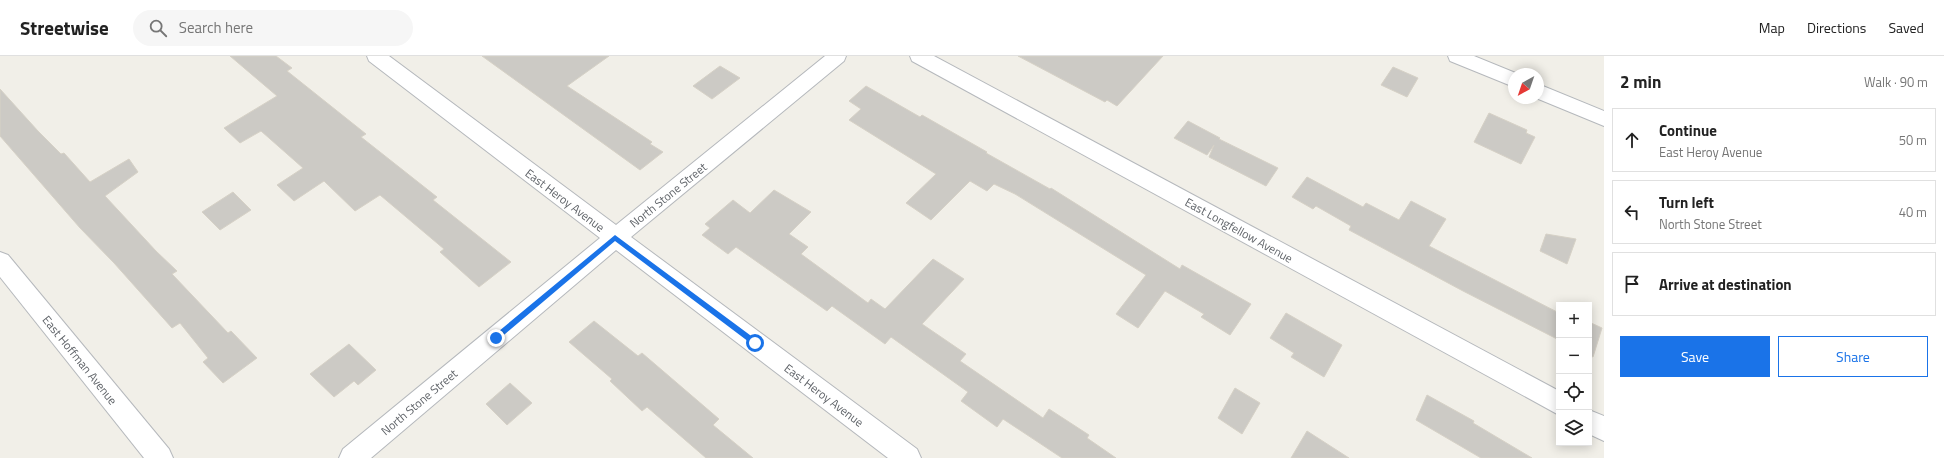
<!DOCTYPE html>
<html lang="en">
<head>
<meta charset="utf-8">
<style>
	:root { --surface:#fff; --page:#f6f6f6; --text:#222; --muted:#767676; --line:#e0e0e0; --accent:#1a73e8 }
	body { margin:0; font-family:"Titillium Web",sans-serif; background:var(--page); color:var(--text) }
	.controls { position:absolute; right:12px; bottom:12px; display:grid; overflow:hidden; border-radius:0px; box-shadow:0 2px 10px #0003 }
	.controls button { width:36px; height:36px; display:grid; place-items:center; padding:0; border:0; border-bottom:1px solid var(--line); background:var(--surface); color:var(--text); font:20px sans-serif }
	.compass { position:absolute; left:1508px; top:12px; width:36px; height:36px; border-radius:50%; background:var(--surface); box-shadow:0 2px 10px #0003; rotate:220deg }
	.stop { position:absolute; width:12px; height:12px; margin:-9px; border:3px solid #1a73e8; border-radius:50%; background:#fff }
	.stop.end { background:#1a73e8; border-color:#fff; box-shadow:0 1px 4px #0008 }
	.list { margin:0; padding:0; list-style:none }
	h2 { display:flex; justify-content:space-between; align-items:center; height:52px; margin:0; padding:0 16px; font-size:17px }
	h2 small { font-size:13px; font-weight:400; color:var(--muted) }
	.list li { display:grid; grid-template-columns:26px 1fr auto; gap:12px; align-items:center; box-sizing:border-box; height:64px; margin:0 8px 8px; padding:0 8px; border:1px solid var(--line); border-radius:0px }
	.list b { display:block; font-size:15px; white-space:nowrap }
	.list p { margin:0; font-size:13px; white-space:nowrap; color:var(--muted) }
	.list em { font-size:13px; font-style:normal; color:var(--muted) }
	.actions { display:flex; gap:8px; padding:12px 16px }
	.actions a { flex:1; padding:9px 0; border:1px solid var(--accent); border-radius:0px; text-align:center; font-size:14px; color:var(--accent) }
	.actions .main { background:var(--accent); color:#fff }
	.icon { flex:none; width:22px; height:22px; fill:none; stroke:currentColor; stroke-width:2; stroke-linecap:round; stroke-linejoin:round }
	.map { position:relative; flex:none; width:1604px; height:402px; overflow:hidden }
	header { display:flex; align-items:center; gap:24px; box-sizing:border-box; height:56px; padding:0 20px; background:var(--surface); border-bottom:1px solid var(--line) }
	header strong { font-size:19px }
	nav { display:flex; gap:22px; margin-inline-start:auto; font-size:14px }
	.search { width:280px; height:36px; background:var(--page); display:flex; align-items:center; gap:10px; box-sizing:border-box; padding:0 14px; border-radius:22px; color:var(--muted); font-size:15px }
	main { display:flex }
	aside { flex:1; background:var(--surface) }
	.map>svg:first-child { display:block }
	.building { fill:#cccac5; stroke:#d6d1c6 }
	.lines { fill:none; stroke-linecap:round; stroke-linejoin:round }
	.minor-casing { stroke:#b5b8bc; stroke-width:2 }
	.minor { fill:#fff; fill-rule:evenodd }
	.route { fill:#1a73e8 }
	.labels { text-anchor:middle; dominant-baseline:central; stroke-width:3; stroke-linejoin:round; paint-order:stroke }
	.street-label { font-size:12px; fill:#5f6368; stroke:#fff }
</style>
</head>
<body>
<header>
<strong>Streetwise</strong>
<div class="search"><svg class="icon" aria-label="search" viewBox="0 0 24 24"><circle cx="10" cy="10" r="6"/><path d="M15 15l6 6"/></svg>Search here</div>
<nav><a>Map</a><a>Directions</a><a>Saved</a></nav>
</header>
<main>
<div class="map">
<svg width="1604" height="402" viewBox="0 0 1604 402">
	<rect width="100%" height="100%" fill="#f1efe8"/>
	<g class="building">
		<polygon points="230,0 276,0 292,12 287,15 366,78 361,81 437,141 433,144 511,206 479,231 440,196 444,193 380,139 355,155 324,125 294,145 277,129 303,112 261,75 240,87 224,72 277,40"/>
		<polygon points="482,0 609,0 567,30 652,86 650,88 663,96 640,114"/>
		<polygon points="1018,0 1163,0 1117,50 1107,44 1105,46"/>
		<polygon points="720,10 740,22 712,43 693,30"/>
		<polygon points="1393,11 1418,22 1407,41 1381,29"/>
		<polygon points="866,30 920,61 922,59 987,96 986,97 1050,133 1051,132 1180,213 1182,209 1251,248 1230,279 1201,261 1204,258 1165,235 1138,272 1116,258 1146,219 1015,138 994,128 987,135 970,125 931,164 906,147 936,118 849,64 861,53 849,45"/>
		<polygon points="0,33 38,75 61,98 64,97 90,126 129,103 138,116 105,140 156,195 177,215 172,218 228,277 231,275 257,302 223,327 203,306 208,302 180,267 172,272 114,207 80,172 0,80"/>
		<polygon points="1489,57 1527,74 1526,77 1535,81 1521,108 1474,86"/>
		<polygon points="1188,65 1220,82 1219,83 1278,112 1266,130 1209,101 1214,89 1207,99 1174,82"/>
		<polygon points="1307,121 1363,151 1366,147 1399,164 1411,145 1446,163 1429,190 1559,257 1559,284 1463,235 1349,174 1351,170 1316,150 1313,153 1292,141"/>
		<polygon points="774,134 811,156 789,178 808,191 801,198 868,247 871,243 885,253 933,203 964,223 922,268 966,298 960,305 1043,362 1049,353 1089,379 1087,382 1116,402 1062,402 1003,363 997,371 961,345 968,336 891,281 885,288 832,250 827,255 736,191 728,198 702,179 710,172 705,168 733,144 750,157"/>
		<polygon points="233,136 251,154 220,174 202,156"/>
		<polygon points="1546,178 1576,183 1567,208 1540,195"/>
		<polygon points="1286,257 1342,289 1324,321 1291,301 1294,297 1270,282"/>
		<polygon points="594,265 638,300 642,297 719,363 713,369 753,402 706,402 647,351 642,355 610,325 612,323 569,286"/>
		<polygon points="1589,266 1602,272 1593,301 1589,299"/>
		<polygon points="349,288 376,314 358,329 354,325 334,341 310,318"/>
		<polygon points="510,327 532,347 507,369 486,348"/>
		<polygon points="1235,332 1260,347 1242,378 1218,362"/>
		<polygon points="1427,339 1474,365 1473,367 1532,402 1481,402 1416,364"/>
		<polygon points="1307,375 1349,402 1291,402"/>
	</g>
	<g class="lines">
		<g class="minor-casing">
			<g id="minor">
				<polygon points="367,0 389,0 616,169 825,0 846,0 844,5 631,181 917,393 921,402 888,402 616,194 371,402 339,402 343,393 600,182 369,5"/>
				<polygon points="910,0 934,0 1559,335 1559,359 912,5"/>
				<polygon points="1448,0 1474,0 1518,18 1514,18 1514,31 1450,5"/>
				<polygon points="1538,28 1604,55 1604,70 1536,42 1538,42"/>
				<polygon points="0,196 8,199 169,393 173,402 144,402 0,221"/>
				<polygon points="1589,354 1604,360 1604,385 1589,378"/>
			</g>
		</g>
		<use href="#minor" class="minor"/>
	</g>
	<polygon class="route" points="615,179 758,285 758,289 753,289 615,185 498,284 493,284 493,280"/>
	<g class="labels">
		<g class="street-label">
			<text transform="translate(668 139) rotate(-39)">North Stone Street</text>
			<text transform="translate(565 144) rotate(37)">East Heroy Avenue</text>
			<text transform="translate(1239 174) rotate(29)">East Longfellow Avenue</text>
			<text transform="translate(80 304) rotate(51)">East Hoffman Avenue</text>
			<text transform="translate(824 339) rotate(37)">East Heroy Avenue</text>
			<text transform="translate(419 346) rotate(-40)">North Stone Street</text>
		</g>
	</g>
</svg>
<div class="controls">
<button>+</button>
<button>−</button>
<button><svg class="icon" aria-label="locate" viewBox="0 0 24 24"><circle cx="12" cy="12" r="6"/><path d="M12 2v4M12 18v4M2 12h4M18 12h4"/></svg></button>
<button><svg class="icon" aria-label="layers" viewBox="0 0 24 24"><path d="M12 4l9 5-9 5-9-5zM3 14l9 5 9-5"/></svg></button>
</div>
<svg class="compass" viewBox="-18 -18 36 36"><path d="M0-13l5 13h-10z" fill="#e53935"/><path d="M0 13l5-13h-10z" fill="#767676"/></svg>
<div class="stop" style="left:755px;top:287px"></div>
<div class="stop end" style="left:496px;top:282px"></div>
</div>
<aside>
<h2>2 min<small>Walk · 90 m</small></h2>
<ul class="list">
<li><svg class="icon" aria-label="ahead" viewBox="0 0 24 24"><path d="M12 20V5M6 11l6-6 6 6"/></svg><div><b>Continue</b><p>East Heroy Avenue</p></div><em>50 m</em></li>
<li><svg class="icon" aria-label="left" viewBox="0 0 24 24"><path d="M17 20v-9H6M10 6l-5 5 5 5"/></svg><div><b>Turn left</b><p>North Stone Street</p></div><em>40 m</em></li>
<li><svg class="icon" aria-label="arrive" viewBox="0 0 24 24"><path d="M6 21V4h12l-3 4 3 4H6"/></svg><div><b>Arrive at destination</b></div></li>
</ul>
<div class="actions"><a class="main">Save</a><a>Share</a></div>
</aside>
</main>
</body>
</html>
